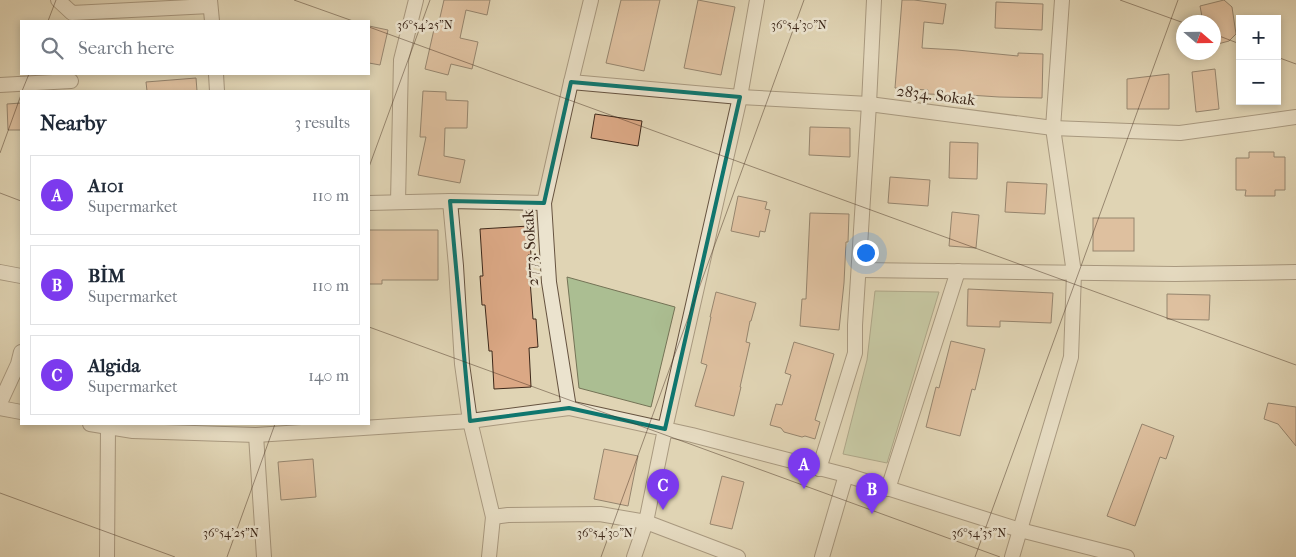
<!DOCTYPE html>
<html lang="en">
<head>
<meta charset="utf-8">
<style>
	:root { --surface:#fff; --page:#f2f2f3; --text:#1f2937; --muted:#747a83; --line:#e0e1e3; --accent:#7c3aed }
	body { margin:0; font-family:"IM FELL French Canon",serif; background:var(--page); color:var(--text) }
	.controls { position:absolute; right:15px; top:15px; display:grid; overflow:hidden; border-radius:0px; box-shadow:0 2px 8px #0003 }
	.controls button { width:45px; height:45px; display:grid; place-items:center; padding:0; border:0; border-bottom:1px solid var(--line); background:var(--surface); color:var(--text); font:25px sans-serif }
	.compass { position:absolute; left:1176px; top:15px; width:45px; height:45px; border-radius:50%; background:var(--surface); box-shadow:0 2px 8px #0003; rotate:110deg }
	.you { position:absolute; left:865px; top:252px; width:18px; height:18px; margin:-12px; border:4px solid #fff; border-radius:50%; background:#1a73e8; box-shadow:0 0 0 8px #1a73e833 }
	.badge { display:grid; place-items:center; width:32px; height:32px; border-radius:50%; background:var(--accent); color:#fff; font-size:16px; font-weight:700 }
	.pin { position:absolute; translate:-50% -41px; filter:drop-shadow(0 1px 2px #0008) }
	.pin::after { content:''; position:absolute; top:26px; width:18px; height:15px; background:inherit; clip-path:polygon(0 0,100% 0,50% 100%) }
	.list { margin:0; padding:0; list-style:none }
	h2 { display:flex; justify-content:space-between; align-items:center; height:65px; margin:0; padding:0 20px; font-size:21px }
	h2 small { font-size:16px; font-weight:400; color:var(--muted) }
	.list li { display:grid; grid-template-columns:32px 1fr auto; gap:15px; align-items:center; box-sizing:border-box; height:80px; margin:0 10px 10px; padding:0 10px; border:1px solid var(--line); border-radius:0px }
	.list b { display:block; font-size:19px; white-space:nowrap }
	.list p { margin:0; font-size:16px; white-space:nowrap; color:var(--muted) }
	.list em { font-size:16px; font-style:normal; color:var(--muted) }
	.icon { flex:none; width:28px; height:28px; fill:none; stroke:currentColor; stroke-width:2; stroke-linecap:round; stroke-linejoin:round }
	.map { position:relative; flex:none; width:1296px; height:557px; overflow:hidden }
	.search { position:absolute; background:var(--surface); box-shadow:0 2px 8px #0003; left:20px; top:20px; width:350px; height:55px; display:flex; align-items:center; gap:12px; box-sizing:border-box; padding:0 18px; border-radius:0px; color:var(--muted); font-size:19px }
	.panel { position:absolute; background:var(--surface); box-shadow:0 2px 8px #0003; left:20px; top:90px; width:350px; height:335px; border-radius:0px }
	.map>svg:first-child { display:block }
	.green { fill:#abbe92; stroke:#747356 }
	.building { fill:#dba885; stroke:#3d281a }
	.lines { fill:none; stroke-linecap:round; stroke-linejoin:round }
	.street-casing { stroke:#665340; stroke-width:16 }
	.street { stroke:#ebe3ce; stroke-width:14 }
	.marked { fill:none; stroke:#0f766e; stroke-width:4; stroke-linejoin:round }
	.ticks { fill:none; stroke:#3d281a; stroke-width:1; stroke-opacity:0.45 }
	.labels { text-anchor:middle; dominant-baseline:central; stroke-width:5; stroke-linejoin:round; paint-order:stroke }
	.street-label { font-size:16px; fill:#3d281a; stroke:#ebe3ce }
	.ticks-label { font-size:12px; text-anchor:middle; fill:#3d281a; stroke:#ebe3ce; stroke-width:5; stroke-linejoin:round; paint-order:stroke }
</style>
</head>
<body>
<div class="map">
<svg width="1296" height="557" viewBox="0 0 1296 557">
	<rect width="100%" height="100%" fill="#e0d4b4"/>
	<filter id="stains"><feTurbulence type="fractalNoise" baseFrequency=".004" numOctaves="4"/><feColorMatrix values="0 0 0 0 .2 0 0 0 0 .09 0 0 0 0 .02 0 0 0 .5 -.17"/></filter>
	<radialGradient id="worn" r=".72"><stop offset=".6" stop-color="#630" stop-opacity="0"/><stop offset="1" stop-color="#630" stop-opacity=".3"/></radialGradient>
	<g class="green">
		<polygon points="567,277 675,307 651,407 579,388"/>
		<polygon points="875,291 939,292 887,463 843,454 867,360"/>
	</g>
	<g class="building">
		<polygon points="444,0 490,0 487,15 466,10 460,38 478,42 472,69 451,64 448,75 425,69 435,25 438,26"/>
		<polygon points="621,0 660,0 644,71 606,63"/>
		<polygon points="698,0 735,7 721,75 684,68"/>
		<polygon points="902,0 914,0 946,4 943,24 924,22 922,48 957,50 1018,56 1018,53 1043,54 1042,98 999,97 954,94 954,95 928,94 928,90 895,88"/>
		<polygon points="1224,0 1232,7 1236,34 1229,41 1214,45 1214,22 1203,22 1200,6"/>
		<polygon points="996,2 1043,4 1042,30 995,28"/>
		<polygon points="369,26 388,30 380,65 369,63"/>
		<polygon points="1215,69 1219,109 1196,112 1192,72"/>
		<polygon points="1169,74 1169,109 1127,109 1127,79"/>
		<polygon points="196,78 197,91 147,91 146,82"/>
		<polygon points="423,91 446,92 446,100 468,101 467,128 445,128 444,156 465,160 460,183 418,175 426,137 420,137"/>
		<polygon points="21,103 21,130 8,130 7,104"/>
		<polygon points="595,114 642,121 638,146 591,138"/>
		<polygon points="810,127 850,128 850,157 809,155"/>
		<polygon points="950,142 978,143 977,179 949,178"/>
		<polygon points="1249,152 1274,152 1274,157 1285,157 1285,190 1275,190 1275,196 1245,196 1246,190 1236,190 1236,158 1249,158"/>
		<polygon points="890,177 930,180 928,206 888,203"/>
		<polygon points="1007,182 1047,184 1045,214 1005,212"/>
		<polygon points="738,196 767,202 765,209 770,210 765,232 760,231 759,237 731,231"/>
		<polygon points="952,212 979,215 976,248 949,246"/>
		<polygon points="810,213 849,214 848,242 846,242 844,283 839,330 800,326 802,299 806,299"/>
		<rect x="1093" y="218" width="41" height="33"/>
		<polygon points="529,226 531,255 528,255 533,319 536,319 538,347 529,348 531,387 494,389 492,351 489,351 485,305 482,305 480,276 483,276 480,229"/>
		<polygon points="369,230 438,230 438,280 382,280 382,284 369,284"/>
		<polygon points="968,289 1053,293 1051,323 1000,321 1000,327 967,326"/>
		<polygon points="716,292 756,303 751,321 750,321 746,342 750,343 740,387 741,387 734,416 695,406 707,365 701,363 711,317 710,317"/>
		<polygon points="1167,294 1210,295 1209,320 1167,319"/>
		<polygon points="951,341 985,349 975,390 972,389 960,436 926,427 936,387 939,388"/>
		<polygon points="794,342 834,354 815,420 820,422 815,439 805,436 802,437 784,432 781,428 770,425 776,404 782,405 791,375 785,373"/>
		<polygon points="1268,403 1296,407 1296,446 1278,424 1264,419"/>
		<polygon points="1142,424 1174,436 1166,459 1160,457 1135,526 1107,516"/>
		<polygon points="604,449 638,456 628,506 594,499"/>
		<polygon points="313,459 316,497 281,500 278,462"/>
		<polygon points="722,476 744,482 732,529 710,524"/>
	</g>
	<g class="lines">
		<g class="street-casing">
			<g id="street">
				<polyline points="58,0 72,13 210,6"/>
				<polyline points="210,0 212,21"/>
				<polyline points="757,0 740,97 665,429 646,522 600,514 508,515 493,517 470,421 569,408 692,435 846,475 1020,530 1127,557"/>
				<polyline points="216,74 217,91"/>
				<polyline points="571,82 740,97 869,104 1053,128 1180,133 1296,117"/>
				<polyline points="0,85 71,81"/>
				<polyline points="398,202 401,60 416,0"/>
				<polyline points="369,203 450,201 544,203"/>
				<polyline points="859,270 1175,274 1296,272"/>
				<polyline points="0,272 21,276"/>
				<polyline points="0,403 18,364 21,352"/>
				<polyline points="0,408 21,412"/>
				<polyline points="569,408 549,282 544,203 571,82 591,0"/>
				<polyline points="90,424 133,431 256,435 470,421 462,364 456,266 450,201"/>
				<polyline points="256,435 264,557"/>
				<polyline points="819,469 855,353 855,325 869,104 874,0"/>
				<polyline points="888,489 958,271"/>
				<polyline points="107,557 108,427"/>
				<polyline points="489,557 493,517"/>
				<polyline points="634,557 646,522 738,557"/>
				<polyline points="822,557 846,475"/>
				<polyline points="1012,557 1071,357 1074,273 1053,128 1062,0"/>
			</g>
		</g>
		<use href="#street" class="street"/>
	</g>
	<path d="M0 0H1296V557H0ZM571,82L740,97L665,429L569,408L470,421L450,201L544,203Z" fill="#e0d4b4" fill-opacity=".55" fill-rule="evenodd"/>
	<path class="marked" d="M571,82L740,97L665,429L569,408L470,421L450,201L544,203Z"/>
	<path class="ticks" d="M294,0L353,21M1120,0L1184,23M48,21L56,0M369,27L1296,365M1214,34L1240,44M1277,57L1296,64M22,91L29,74M0,153L21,95M369,167L430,0M0,193L21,201M369,327L1000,557M0,493L175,557M227,557L275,424M601,557L804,0M975,557L1178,0"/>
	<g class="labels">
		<g class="street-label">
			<text transform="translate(936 95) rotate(7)">2834. Sokak</text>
			<text transform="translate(530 248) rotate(-94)">2773. Sokak</text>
		</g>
	</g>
	<g class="ticks-label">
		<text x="425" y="29">36°54'25"N</text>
		<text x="799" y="29">36°54'30"N</text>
		<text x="231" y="537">36°54'25"N</text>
		<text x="605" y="537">36°54'30"N</text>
		<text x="979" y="537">36°54'35"N</text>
	</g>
	<rect width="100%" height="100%" filter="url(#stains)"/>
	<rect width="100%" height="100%" fill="url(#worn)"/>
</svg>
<div class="controls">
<button>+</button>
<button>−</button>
</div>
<svg class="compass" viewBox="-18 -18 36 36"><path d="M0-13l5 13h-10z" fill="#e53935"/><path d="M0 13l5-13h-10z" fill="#747a83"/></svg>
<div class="you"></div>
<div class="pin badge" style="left:804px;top:489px">A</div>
<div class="pin badge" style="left:872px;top:514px">B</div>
<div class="pin badge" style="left:663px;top:510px">C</div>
<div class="search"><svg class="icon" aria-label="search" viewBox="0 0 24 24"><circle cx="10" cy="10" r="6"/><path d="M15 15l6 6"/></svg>Search here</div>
<section class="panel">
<h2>Nearby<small>3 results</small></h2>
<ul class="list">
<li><span class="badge">A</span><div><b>A101</b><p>Supermarket</p></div><em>110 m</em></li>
<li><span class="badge">B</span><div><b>BİM</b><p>Supermarket</p></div><em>110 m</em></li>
<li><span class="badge">C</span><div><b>Algida</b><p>Supermarket</p></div><em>140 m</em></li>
</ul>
</section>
</div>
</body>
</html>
